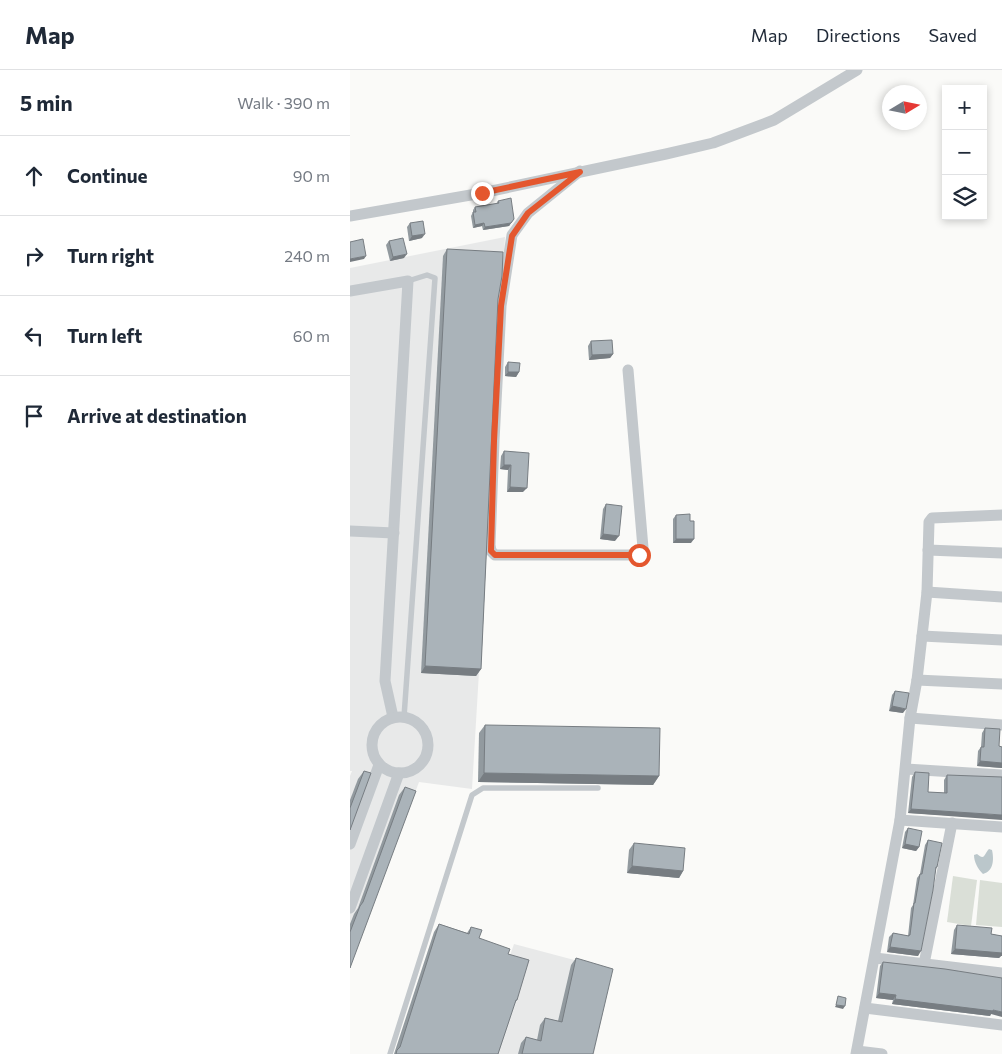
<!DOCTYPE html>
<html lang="en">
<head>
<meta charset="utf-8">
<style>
	:root { --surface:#fff; --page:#f2f2f3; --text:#1f2937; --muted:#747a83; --line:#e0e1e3 }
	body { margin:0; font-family:Commissioner,sans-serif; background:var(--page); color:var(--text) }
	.controls { position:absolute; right:15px; top:15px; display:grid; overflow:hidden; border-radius:0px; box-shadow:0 2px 8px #0003 }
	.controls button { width:45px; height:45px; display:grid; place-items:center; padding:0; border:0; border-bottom:1px solid var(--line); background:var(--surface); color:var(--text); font:25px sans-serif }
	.compass { position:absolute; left:532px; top:15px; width:45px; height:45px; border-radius:50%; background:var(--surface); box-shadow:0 2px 8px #0003; rotate:80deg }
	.stop { position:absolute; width:15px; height:15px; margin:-11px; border:4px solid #e4572e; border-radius:50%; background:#fff }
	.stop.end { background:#e4572e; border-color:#fff; box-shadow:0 1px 5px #0008 }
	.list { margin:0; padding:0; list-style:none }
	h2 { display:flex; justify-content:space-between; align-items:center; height:65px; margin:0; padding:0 20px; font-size:21px }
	h2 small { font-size:16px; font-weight:400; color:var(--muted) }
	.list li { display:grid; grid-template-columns:32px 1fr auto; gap:15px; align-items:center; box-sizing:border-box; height:80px; padding:0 20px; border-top:1px solid var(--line) }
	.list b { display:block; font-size:19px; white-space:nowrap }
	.list em { font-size:16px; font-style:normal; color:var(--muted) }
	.icon { flex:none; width:28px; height:28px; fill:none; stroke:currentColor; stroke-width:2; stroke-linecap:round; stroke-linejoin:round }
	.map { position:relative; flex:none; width:652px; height:984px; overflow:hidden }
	header { display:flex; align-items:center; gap:30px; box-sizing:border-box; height:70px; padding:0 25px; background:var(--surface); border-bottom:1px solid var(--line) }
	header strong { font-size:24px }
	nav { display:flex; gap:28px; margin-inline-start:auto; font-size:18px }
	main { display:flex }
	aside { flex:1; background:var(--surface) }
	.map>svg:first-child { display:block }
	.built { fill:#e8e9e9 }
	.green { fill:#dadfd7 }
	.water { fill:#bbc7cb }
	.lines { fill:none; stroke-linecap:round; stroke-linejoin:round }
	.service { stroke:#c3c8cc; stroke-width:5.5 }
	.minor { stroke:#c3c8cc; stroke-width:11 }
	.wall { fill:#929a9f }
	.shaded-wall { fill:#777d82 }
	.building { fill:#aab3b9; stroke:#777d82 }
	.route { stroke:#e4572e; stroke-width:6 }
</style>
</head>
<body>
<header>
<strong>Map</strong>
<nav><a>Map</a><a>Directions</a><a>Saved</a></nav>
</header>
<main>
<aside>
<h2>5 min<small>Walk · 390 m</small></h2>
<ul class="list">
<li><svg class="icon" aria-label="ahead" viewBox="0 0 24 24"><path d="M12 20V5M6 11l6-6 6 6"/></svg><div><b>Continue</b></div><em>90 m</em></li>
<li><svg class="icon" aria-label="right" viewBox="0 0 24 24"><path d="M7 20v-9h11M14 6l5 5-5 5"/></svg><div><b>Turn right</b></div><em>240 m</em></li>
<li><svg class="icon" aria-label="left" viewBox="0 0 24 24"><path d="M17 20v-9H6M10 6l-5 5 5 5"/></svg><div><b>Turn left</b></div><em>60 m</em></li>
<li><svg class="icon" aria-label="arrive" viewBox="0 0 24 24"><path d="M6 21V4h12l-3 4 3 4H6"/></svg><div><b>Arrive at destination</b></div></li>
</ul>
</aside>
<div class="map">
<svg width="652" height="984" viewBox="0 0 652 984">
	<rect width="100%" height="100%" fill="#fafaf8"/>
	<g class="built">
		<polygon points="155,167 122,719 69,712 0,897 0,706 2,701 0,701 0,198"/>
		<polygon points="164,874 262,900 244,984 125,984"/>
	</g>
	<g class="green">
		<polygon points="603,806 627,810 621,856 597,852"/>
		<polygon points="630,810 652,813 652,857 626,855"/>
	</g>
	<path class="water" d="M639,779L642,780C644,789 644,801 633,804C628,799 624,792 624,785L627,784C635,791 634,784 639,779Z"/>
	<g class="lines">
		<g class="service">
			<polyline points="54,647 85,208 77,205 58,211"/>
			<polyline points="40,984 122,725 133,718 248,718"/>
		</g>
		<g class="minor">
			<polyline points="230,101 178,143 162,165 151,236 144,371 140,475 141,481 145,485 289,485 293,478 278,300"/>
			<polyline points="0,146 132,123 316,84 363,73 424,50 507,0"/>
			<polyline points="0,221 58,211 35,611 43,647"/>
			<polyline points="0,461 44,463"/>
			<polyline points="578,480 652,483"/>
			<polyline points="577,522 652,527"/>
			<polyline points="572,566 652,570"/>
			<polyline points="567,610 652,614"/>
			<circle cx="50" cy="675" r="28"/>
			<polyline points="560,648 652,655"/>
			<polyline points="556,699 652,705"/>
			<polyline points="550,750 652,757"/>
			<polyline points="0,774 29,695"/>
			<polyline points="0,838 49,703"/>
			<polyline points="525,888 652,903"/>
			<polyline points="574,894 602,753"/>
			<polyline points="515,938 652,955"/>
			<polyline points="507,981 532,984"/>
			<polyline points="506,984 550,750 560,648 567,610 577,522 579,452 582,448 652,445"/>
		</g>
	</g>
	<g class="wall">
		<polygon points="148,131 164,149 159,156 133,160 132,156 123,158 121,146 123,142 123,140 125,137 146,134"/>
		<polygon points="60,153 72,168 59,171 57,157"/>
		<polygon points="39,171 54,188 40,191 36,175"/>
		<polygon points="97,179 148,229 131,599 126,606 71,603 93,186"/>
		<polygon points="241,271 263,284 260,288 239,290 238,276"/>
		<polygon points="158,292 169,302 166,307 155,306 155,297"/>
		<polygon points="154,381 173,422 157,422 158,400 150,399 151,386"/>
		<polygon points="256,434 265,471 250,469 253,439"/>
		<polygon points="326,445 341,473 323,473 323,449"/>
		<polygon points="545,621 553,643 539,641 542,625"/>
		<polygon points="135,655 309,706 303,715 128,712 129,663"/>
		<polygon points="635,658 649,676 652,677 652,698 627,696 628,681 631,677 632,663"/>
		<polygon points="14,701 0,760 0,730 8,709"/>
		<polygon points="565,702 578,722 594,723 594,710 597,705 641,748 558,743 562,707"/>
		<polygon points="55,717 0,898 0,854 4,844 8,838 49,725"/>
		<polygon points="558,758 569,777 566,781 552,778 555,762"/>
		<polygon points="578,770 587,797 586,799 568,886 537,882 539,867 543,863 558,866 561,838 563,835 567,808 570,804 575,775"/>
		<polygon points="284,773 333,801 329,808 277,803 279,780"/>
		<polygon points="89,854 117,863 121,857 129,868 158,884 167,930 164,934 148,984 44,984 84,862"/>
		<polygon points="607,855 641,864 652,866 652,886 651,886 649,888 601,884 604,860"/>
		<polygon points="226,888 243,984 168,984 171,973 176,967 187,970 190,955 195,948 208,951 221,895"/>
		<polygon points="533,892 641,944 640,946 542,934 543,930 526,928 530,896"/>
	</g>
	<g class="shaded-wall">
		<polygon points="134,153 132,156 123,158 125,155"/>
		<polygon points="161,153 159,156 133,160 135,157"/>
		<polygon points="75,164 72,168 59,171 62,166"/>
		<polygon points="57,184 54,188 40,191 43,187"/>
		<polygon points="16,186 14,189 0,192 0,189"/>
		<polygon points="263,284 260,288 239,290 242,285"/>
		<polygon points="158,302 169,302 166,307 155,306"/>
		<polygon points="154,395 161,395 158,400 150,399"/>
		<polygon points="160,417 177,418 173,422 157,422"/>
		<polygon points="253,464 269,466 265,471 250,469"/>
		<polygon points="326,469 344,469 341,473 323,473"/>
		<polygon points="75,596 131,599 126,606 71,603"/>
		<polygon points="542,636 556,639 553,643 539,641"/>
		<polygon points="630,691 652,693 652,698 627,696"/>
		<polygon points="134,703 309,706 303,715 128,712"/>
		<polygon points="561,739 652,745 652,750 558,743"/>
		<polygon points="555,774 569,777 566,781 552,778"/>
		<polygon points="282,796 333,801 329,808 277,803"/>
		<polygon points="540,877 571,881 568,886 537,882"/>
		<polygon points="605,879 652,882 652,886 651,886 649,888 601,884"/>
		<polygon points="529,923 546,925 543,930 526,928"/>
		<polygon points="545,929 643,940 652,942 652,947 641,944 640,946 542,934"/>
		<polygon points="486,935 495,936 493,939 485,937"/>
	</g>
	<g class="building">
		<polygon points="161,128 164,149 161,153 135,157 134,153 125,155 123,142 126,142 125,137 149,133 148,131"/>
		<polygon points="73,151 75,164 62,166 60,153"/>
		<polygon points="53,168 57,184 43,187 39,171"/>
		<polygon points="13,169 16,186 0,189 0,172"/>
		<polygon points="97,179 153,182 152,206 148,229 131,599 75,596"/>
		<polygon points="262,270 263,284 242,285 241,271"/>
		<polygon points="158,292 170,293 169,302 158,302"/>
		<polygon points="154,381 179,383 177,418 160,417 161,395 154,395"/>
		<polygon points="256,434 272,436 269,466 253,464"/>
		<polygon points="340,444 340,451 344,451 344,469 326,469 326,445"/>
		<polygon points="545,621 559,623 556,639 542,636"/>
		<polygon points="135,655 310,658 309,706 134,703"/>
		<polygon points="635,658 650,659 649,676 652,677 652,693 630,691 631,677 634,677"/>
		<polygon points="14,701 21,703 0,760 0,738"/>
		<polygon points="565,702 579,703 578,722 597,723 597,705 652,707 652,745 561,739"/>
		<polygon points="55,717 66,721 0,898 0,862 10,836 13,832"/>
		<polygon points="558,758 572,761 569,777 555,774"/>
		<polygon points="578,770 592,773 587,797 586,797 583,820 571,881 540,877 543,863 559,866 559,865 560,865 564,833 565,833 570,804 572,804"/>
		<polygon points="284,773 335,778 333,801 282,796"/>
		<polygon points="89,854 119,864 121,857 132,860 129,868 160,879 158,884 179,890 167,930 166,930 148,984 46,984 47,980 50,977"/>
		<polygon points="607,855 642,858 641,864 652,866 652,883 605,879"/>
		<polygon points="226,888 263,899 243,984 172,984 176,967 191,971 195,948 212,952"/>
		<polygon points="533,892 595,899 652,908 652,942 643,940 643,941 545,929 546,925 529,923"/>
		<polygon points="488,926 496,928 495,936 486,935"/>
	</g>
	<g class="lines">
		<polyline class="route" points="132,123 230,102 178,143 162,166 151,236 144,371 141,481 145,485 289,485"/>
	</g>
</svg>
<div class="controls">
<button>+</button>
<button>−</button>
<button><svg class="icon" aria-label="layers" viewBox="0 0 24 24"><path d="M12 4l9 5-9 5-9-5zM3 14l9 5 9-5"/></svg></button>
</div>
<svg class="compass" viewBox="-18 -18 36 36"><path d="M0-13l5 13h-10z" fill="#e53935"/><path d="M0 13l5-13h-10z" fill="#747a83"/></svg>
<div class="stop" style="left:289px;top:485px"></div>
<div class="stop end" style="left:132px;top:123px"></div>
</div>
</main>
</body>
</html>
